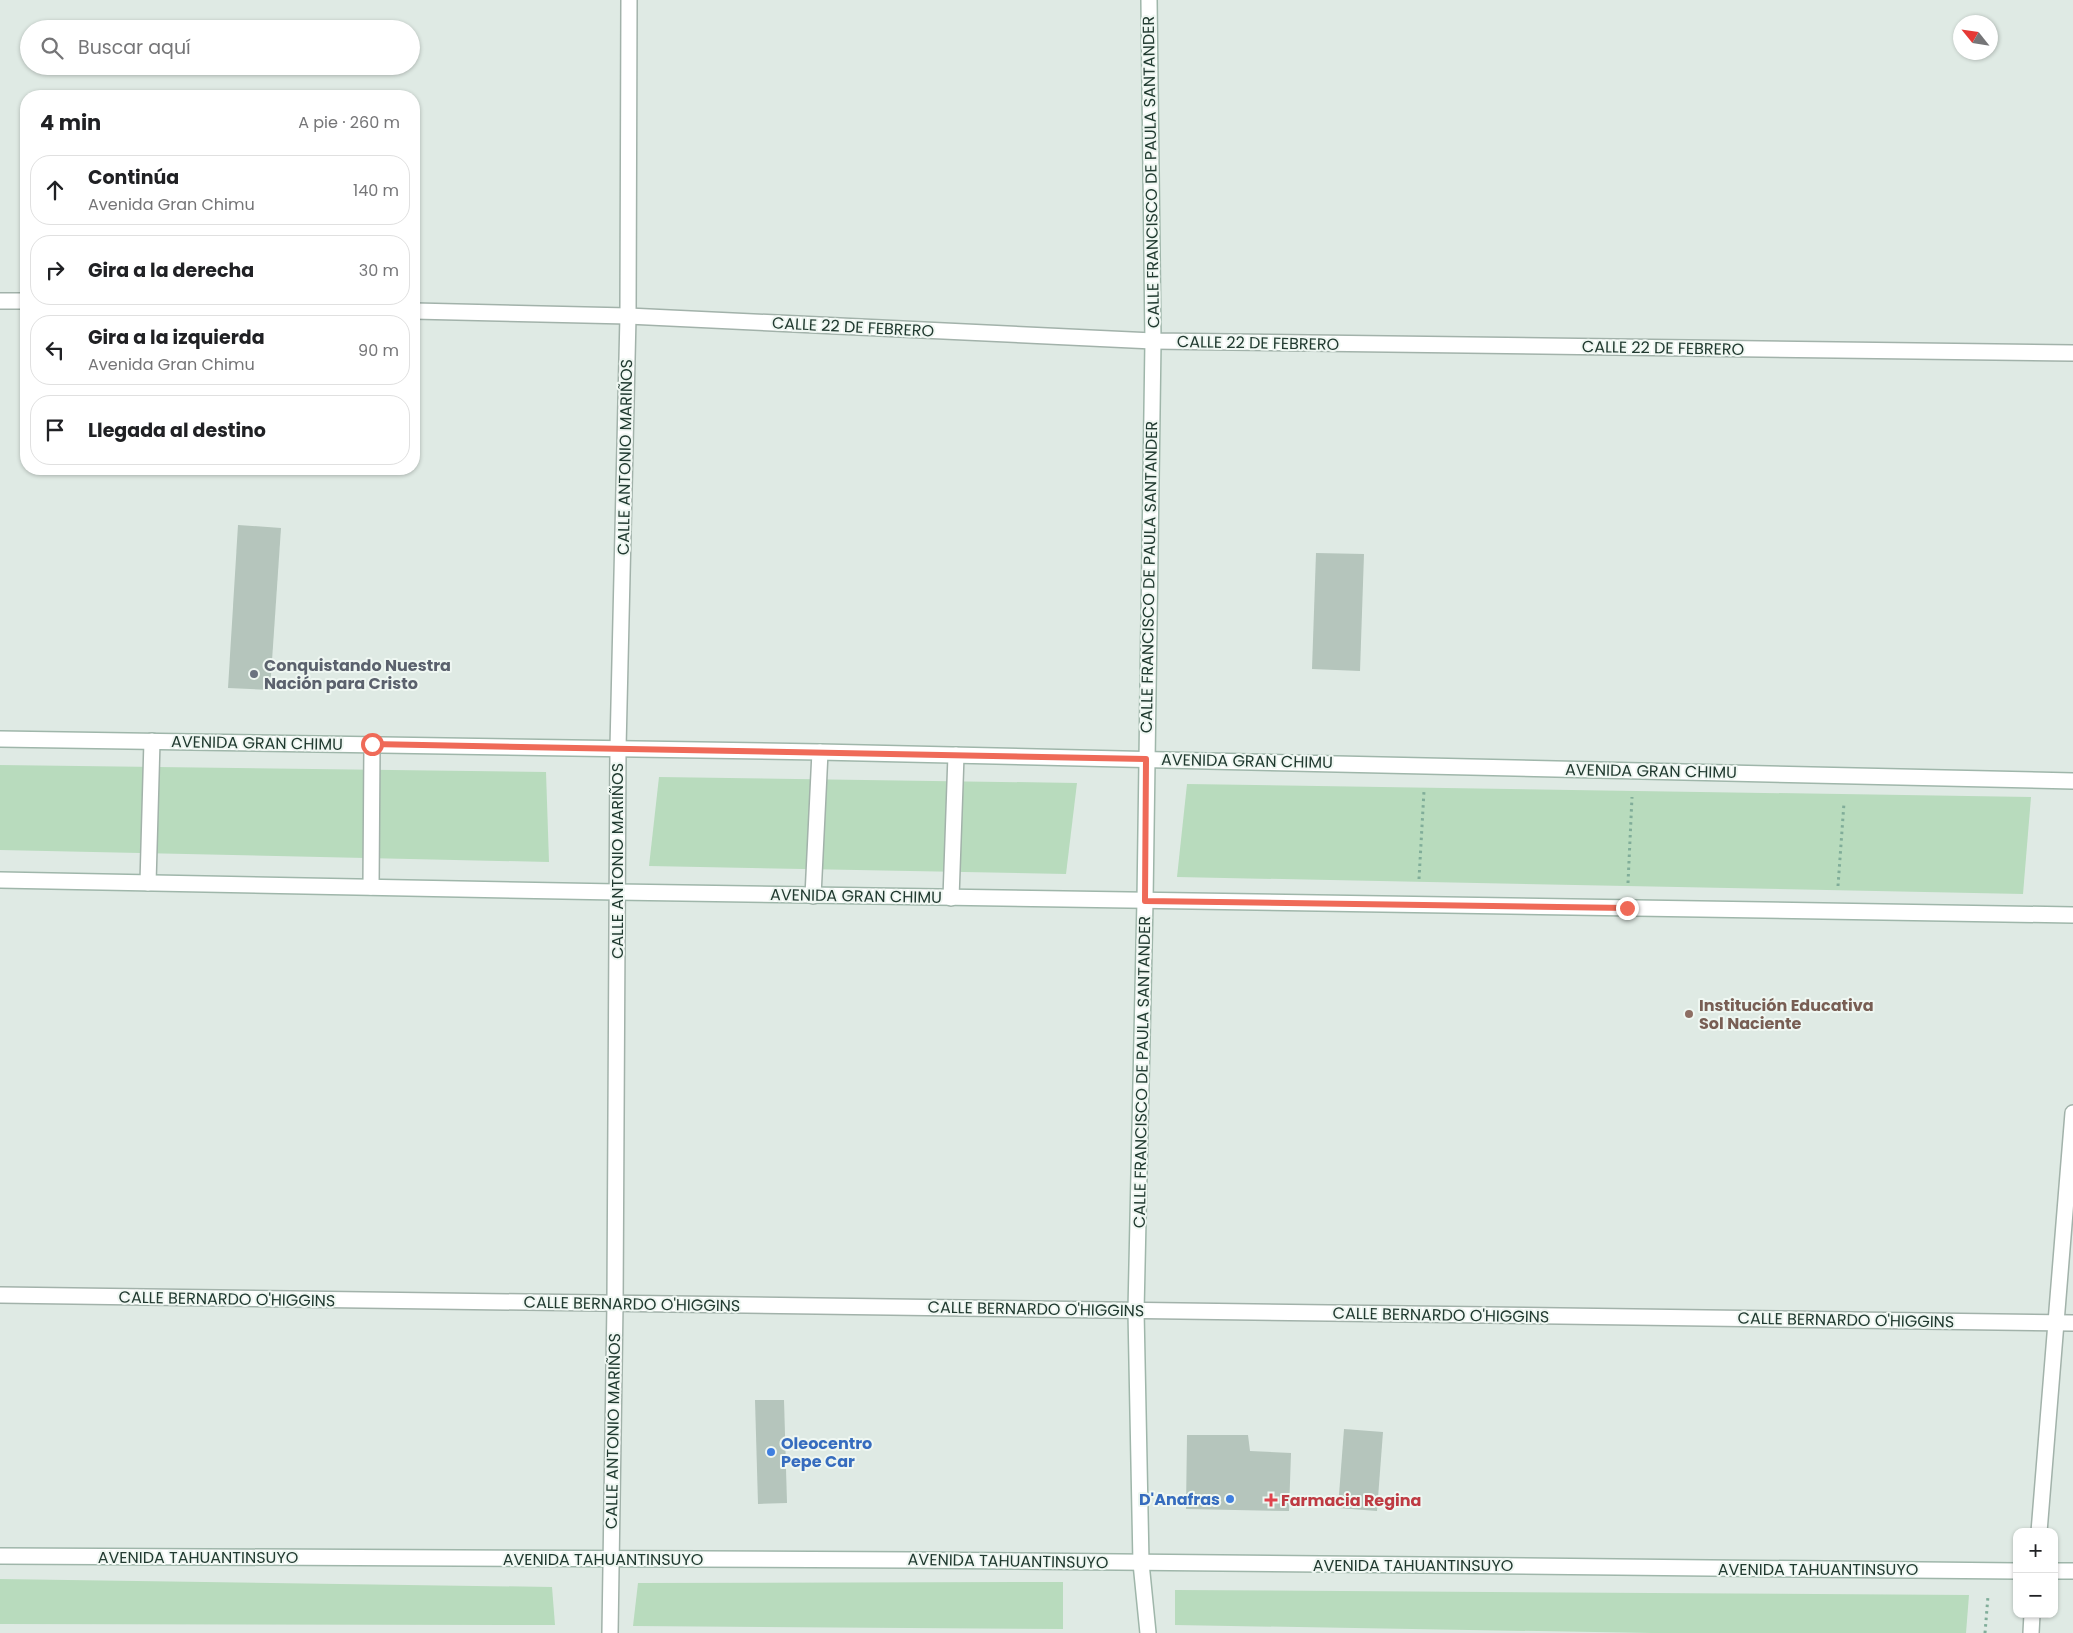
<!DOCTYPE html>
<html lang="es">
<head>
<meta charset="utf-8">
<style>
	:root { --surface:#fff; --page:#f6f6f6; --text:#202124; --muted:#757577; --line:#e0e0e0 }
	body { margin:0; font-family:Poppins,sans-serif; background:var(--page); color:var(--text) }
	.controls { position:absolute; right:15px; bottom:15px; display:grid; overflow:hidden; border-radius:10px; box-shadow:0 1px 4px #0004 }
	.controls button { width:45px; height:45px; display:grid; place-items:center; padding:0; border:0; border-bottom:1px solid var(--line); background:var(--surface); color:var(--text); font:25px sans-serif }
	.compass { position:absolute; left:1953px; top:15px; width:45px; height:45px; border-radius:50%; background:var(--surface); box-shadow:0 1px 4px #0004; rotate:300deg }
	.stop { position:absolute; width:15px; height:15px; margin:-11px; border:4px solid #ef6a58; border-radius:50%; background:#fff }
	.stop.end { background:#ef6a58; border-color:#fff; box-shadow:0 1px 5px #0008 }
	.list { margin:0; padding:0; list-style:none }
	h2 { display:flex; justify-content:space-between; align-items:center; height:65px; margin:0; padding:0 20px; font-size:21px }
	h2 small { font-size:16px; font-weight:400; color:var(--muted) }
	.list li { display:grid; grid-template-columns:32px 1fr auto; gap:15px; align-items:center; box-sizing:border-box; height:70px; margin:0 10px 10px; padding:0 10px; border:1px solid var(--line); border-radius:20px }
	.list b { display:block; font-size:19px; white-space:nowrap }
	.list p { margin:0; font-size:16px; white-space:nowrap; color:var(--muted) }
	.list em { font-size:16px; font-style:normal; color:var(--muted) }
	.icon { flex:none; width:28px; height:28px; fill:none; stroke:currentColor; stroke-width:2; stroke-linecap:round; stroke-linejoin:round }
	.map { position:relative; flex:none; width:2073px; height:1633px; overflow:hidden }
	.search { position:absolute; background:var(--surface); box-shadow:0 1px 4px #0004; left:20px; top:20px; width:400px; height:55px; display:flex; align-items:center; gap:12px; box-sizing:border-box; padding:0 18px; border-radius:28px; color:var(--muted); font-size:19px }
	.panel { position:absolute; background:var(--surface); box-shadow:0 1px 4px #0004; left:20px; top:90px; width:400px; height:385px; border-radius:20px }
	.map>svg:first-child { display:block }
	.green { fill:#b8dbbd }
	.building { fill:#b5c5bc }
	.lines { fill:none; stroke-linecap:round; stroke-linejoin:round }
	.street-casing { stroke:#a2b2aa; stroke-width:18 }
	.secondary-casing { stroke:#9fb6aa; stroke-width:18 }
	.path { stroke:#80ad99; stroke-width:3; stroke-dasharray:2.5 4; stroke-linecap:butt }
	.street { stroke:#fff; stroke-width:15 }
	.secondary { stroke:#fff; stroke-width:15 }
	.route { stroke:#ef6a58; stroke-width:6 }
	.worship-dot { fill:#6b7280; stroke:#eff7f2; stroke-width:2 }
	.education-dot { fill:#8d6e63; stroke:#eff7f2; stroke-width:2 }
	.shop-dot { fill:#3f7fe0; stroke:#eff7f2; stroke-width:2 }
	.health-dot { fill:#e0444e; stroke:#eff7f2; stroke-width:2 }
	.labels { text-anchor:middle; dominant-baseline:central; stroke-width:4; stroke-linejoin:round; paint-order:stroke }
	.street-label { font-size:16px; fill:#213a30; stroke:#eff7f2 }
	.worship-label { font-size:16px; font-weight:bold; fill:#5b616d; stroke:#eff7f2; text-anchor:start }
	.education-label { font-size:16px; font-weight:bold; fill:#785e54; stroke:#eff7f2; text-anchor:start }
	.shop-label { font-size:16px; font-weight:bold; fill:#366cbe; stroke:#eff7f2; text-anchor:start }
	.health-label { font-size:16px; font-weight:bold; fill:#be3a42; stroke:#eff7f2; text-anchor:start }
</style>
</head>
<body>
<div class="map">
<svg width="2073" height="1633" viewBox="0 0 2073 1633">
	<rect width="100%" height="100%" fill="#dfeae4"/>
	<g class="green">
		<polygon points="0,765 546,772 549,862 0,850"/>
		<polygon points="659,777 1077,783 1066,874 649,866"/>
		<polygon points="1187,784 2031,797 2023,894 1177,877"/>
		<polygon points="0,1579 552,1587 555,1625 0,1624"/>
		<polygon points="1063,1582 1063,1629 633,1626 638,1583"/>
		<polygon points="1175,1590 1969,1595 1966,1633 1652,1633 1175,1625"/>
	</g>
	<g class="building">
		<polygon points="238,525 281,528 270,690 228,688"/>
		<polygon points="1316,553 1364,554 1360,671 1312,669"/>
		<polygon points="755,1400 784,1400 787,1503 758,1504"/>
		<polygon points="1344,1429 1383,1432 1377,1511 1338,1508"/>
		<polygon points="1187,1435 1248,1435 1250,1451 1291,1453 1289,1511 1186,1509"/>
	</g>
	<g class="lines">
		<g class="street-casing">
			<g id="street">
				<polyline points="0,301 26,301"/>
				<polyline points="414,311 628,316 1153,341 2073,353"/>
				<polyline points="148,883 152,741"/>
				<polyline points="371,887 372,744"/>
				<polyline points="813,896 820,752"/>
				<polyline points="951,898 956,755"/>
				<polyline points="0,1295 2073,1323"/>
				<polyline points="2039,1532 2073,1113"/>
				<polyline points="610,1633 615,1304 618,748 628,316 629,0"/>
				<polyline points="2031,1633 2032,1614"/>
			</g>
		</g>
		<g class="secondary-casing">
			<g id="secondary">
				<polyline points="0,739 820,752 2073,781"/>
				<polyline points="0,880 617,892 2073,915"/>
				<polyline points="0,1556 910,1560 2017,1571"/>
				<polyline points="2054,1571 2073,1571"/>
				<polyline points="1148,1633 1141,1563 1136,1311 1145,901 1153,341 1149,0"/>
			</g>
		</g>
		<g class="path">
			<polyline points="1419,879 1424,791"/>
			<polyline points="1628,883 1632,797"/>
			<polyline points="1838,886 1844,803"/>
			<polyline points="1985,1633 1988,1596"/>
		</g>
		<use href="#street" class="street"/>
		<use href="#secondary" class="secondary"/>
	</g>
	<g class="lines">
		<polyline class="route" points="372,744 1146,759 1145,901 1627,908"/>
	</g>
	<circle class="worship-dot" cx="254" cy="674" r="5"/>
	<circle class="education-dot" cx="1689" cy="1014" r="5"/>
	<g class="shop-dot">
		<circle cx="771" cy="1452" r="5"/>
		<circle cx="1230" cy="1499" r="5"/>
	</g>
	<path class="health-dot" d="M1268.5 1492.5h5v5h5v5h-5v5h-5v-5h-5v-5h5z"/>
	<g class="labels">
		<g class="street-label">
			<text transform="translate(1151 172) rotate(-91)">CALLE FRANCISCO DE PAULA SANTANDER</text>
			<text transform="translate(853 327) rotate(3)">CALLE 22 DE FEBRERO</text>
			<text transform="translate(1258 343) rotate(1)">CALLE 22 DE FEBRERO</text>
			<text transform="translate(1663 348) rotate(1)">CALLE 22 DE FEBRERO</text>
			<text transform="translate(625 457) rotate(-89)">CALLE ANTONIO MARIÑOS</text>
			<text transform="translate(1149 577) rotate(-89)">CALLE FRANCISCO DE PAULA SANTANDER</text>
			<text transform="translate(257 743) rotate(1)">AVENIDA GRAN CHIMU</text>
			<text transform="translate(1247 761) rotate(1)">AVENIDA GRAN CHIMU</text>
			<text transform="translate(1651 771) rotate(1)">AVENIDA GRAN CHIMU</text>
			<text transform="translate(617 861) rotate(-90)">CALLE ANTONIO MARIÑOS</text>
			<text transform="translate(856 896) rotate(1)">AVENIDA GRAN CHIMU</text>
			<text transform="translate(1142 1072) rotate(-89)">CALLE FRANCISCO DE PAULA SANTANDER</text>
			<text transform="translate(227 1299) rotate(1)">CALLE BERNARDO O'HIGGINS</text>
			<text transform="translate(632 1304) rotate(1)">CALLE BERNARDO O'HIGGINS</text>
			<text transform="translate(1036 1309) rotate(1)">CALLE BERNARDO O'HIGGINS</text>
			<text transform="translate(1441 1315) rotate(1)">CALLE BERNARDO O'HIGGINS</text>
			<text transform="translate(1846 1320) rotate(1)">CALLE BERNARDO O'HIGGINS</text>
			<text transform="translate(613 1431) rotate(-89)">CALLE ANTONIO MARIÑOS</text>
			<text x="198" y="1557">AVENIDA TAHUANTINSUYO</text>
			<text x="603" y="1559">AVENIDA TAHUANTINSUYO</text>
			<text transform="translate(1008 1561) rotate(1)">AVENIDA TAHUANTINSUYO</text>
			<text x="1413" y="1565">AVENIDA TAHUANTINSUYO</text>
			<text x="1818" y="1569">AVENIDA TAHUANTINSUYO</text>
		</g>
		<g class="worship-label">
			<text x="264" y="665">Conquistando Nuestra<tspan x="264" dy="18">Nación para Cristo</tspan></text>
		</g>
		<g class="education-label">
			<text x="1699" y="1005">Institución Educativa<tspan x="1699" dy="18">Sol Naciente</tspan></text>
		</g>
		<g class="shop-label">
			<text x="781" y="1443">Oleocentro<tspan x="781" dy="18">Pepe Car</tspan></text>
			<text x="1220" y="1499" text-anchor="end">D'Anafras</text>
		</g>
		<g class="health-label">
			<text x="1281" y="1500">Farmacia Regina</text>
		</g>
	</g>
</svg>
<div class="controls">
<button>+</button>
<button>−</button>
</div>
<svg class="compass" viewBox="-18 -18 36 36"><path d="M0-13l5 13h-10z" fill="#e53935"/><path d="M0 13l5-13h-10z" fill="#757577"/></svg>
<div class="stop" style="left:372px;top:744px"></div>
<div class="stop end" style="left:1627px;top:908px"></div>
<div class="search"><svg class="icon" aria-label="search" viewBox="0 0 24 24"><circle cx="10" cy="10" r="6"/><path d="M15 15l6 6"/></svg>Buscar aquí</div>
<section class="panel">
<h2>4 min<small>A pie · 260 m</small></h2>
<ul class="list">
<li><svg class="icon" aria-label="ahead" viewBox="0 0 24 24"><path d="M12 20V5M6 11l6-6 6 6"/></svg><div><b>Continúa</b><p>Avenida Gran Chimu</p></div><em>140 m</em></li>
<li><svg class="icon" aria-label="right" viewBox="0 0 24 24"><path d="M7 20v-9h11M14 6l5 5-5 5"/></svg><div><b>Gira a la derecha</b></div><em>30 m</em></li>
<li><svg class="icon" aria-label="left" viewBox="0 0 24 24"><path d="M17 20v-9H6M10 6l-5 5 5 5"/></svg><div><b>Gira a la izquierda</b><p>Avenida Gran Chimu</p></div><em>90 m</em></li>
<li><svg class="icon" aria-label="arrive" viewBox="0 0 24 24"><path d="M6 21V4h12l-3 4 3 4H6"/></svg><div><b>Llegada al destino</b></div></li>
</ul>
</section>
</div>
</body>
</html>
